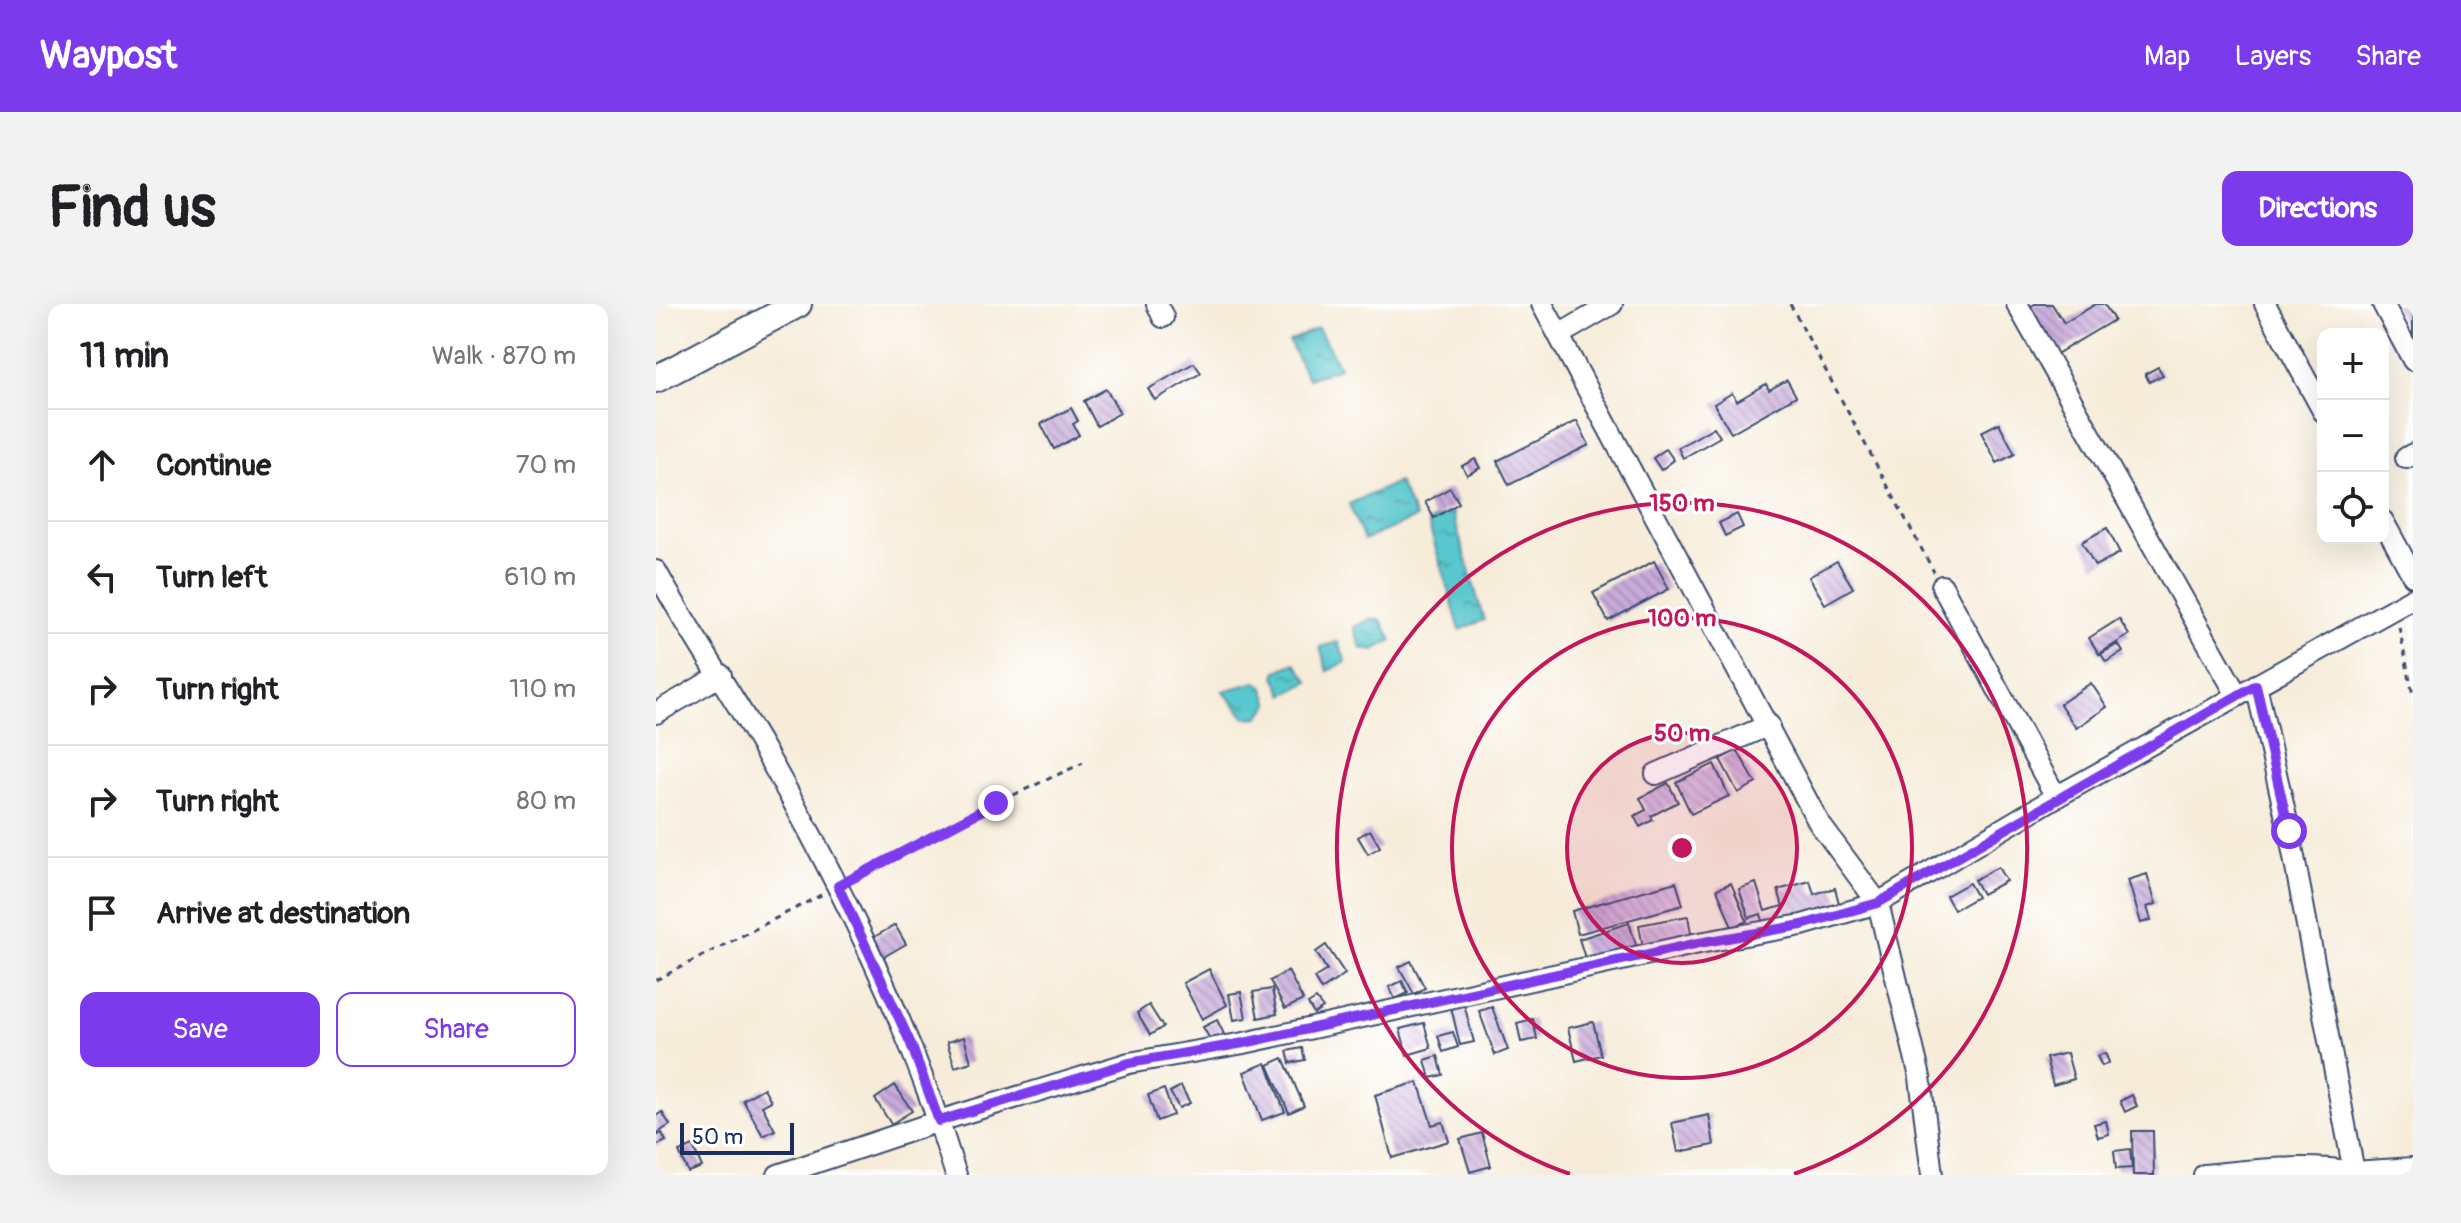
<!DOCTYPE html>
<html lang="en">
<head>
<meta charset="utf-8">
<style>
	:root { --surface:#fff; --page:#f2f2f2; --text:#202124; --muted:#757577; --line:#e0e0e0; --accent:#7c3aed }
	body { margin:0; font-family:Pangolin,sans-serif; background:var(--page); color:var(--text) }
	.controls { position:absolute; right:24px; top:24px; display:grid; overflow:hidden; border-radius:16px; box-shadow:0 8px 32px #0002 }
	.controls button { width:72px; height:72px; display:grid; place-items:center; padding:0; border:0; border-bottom:2px solid var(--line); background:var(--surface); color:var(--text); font:40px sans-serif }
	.scale { position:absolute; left:24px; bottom:20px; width:114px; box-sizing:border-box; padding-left:8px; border:4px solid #1b2f5e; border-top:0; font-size:22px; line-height:28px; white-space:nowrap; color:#1b2f5e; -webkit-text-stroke:6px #fff; paint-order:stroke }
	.stop { position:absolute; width:24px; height:24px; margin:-18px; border:6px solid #7c3aed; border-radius:50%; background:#fff }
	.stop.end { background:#7c3aed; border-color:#fff; box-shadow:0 2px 8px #0008 }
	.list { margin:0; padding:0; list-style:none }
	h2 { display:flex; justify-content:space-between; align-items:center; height:104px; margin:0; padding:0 32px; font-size:34px }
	h2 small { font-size:26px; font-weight:400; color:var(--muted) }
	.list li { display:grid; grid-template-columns:52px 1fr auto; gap:24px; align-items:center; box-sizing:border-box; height:112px; padding:0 32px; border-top:2px solid var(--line) }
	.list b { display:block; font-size:30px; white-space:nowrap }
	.list em { font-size:26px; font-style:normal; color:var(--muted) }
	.actions { display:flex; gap:16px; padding:24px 32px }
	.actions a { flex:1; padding:18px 0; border:2px solid var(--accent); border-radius:16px; text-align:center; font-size:28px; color:var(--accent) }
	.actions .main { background:var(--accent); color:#fff }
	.icon { flex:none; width:44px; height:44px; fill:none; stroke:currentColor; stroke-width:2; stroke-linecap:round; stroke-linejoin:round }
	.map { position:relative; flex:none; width:1757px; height:871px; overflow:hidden; border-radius:16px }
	header { display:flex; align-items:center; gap:48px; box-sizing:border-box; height:112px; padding:0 40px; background:var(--accent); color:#fff }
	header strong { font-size:38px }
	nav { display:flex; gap:44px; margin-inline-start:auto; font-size:28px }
	.intro { display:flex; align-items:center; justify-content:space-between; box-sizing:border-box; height:192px; padding:0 48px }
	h1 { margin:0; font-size:56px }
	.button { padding:20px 36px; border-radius:16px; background:var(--accent); color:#fff; font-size:28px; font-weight:700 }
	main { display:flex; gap:48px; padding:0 48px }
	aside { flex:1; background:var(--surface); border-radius:16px; box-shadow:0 8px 32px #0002 }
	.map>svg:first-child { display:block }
	.water { fill:url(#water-ripples); stroke:#3a7b96; stroke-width:2 }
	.building { fill:url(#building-back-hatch) }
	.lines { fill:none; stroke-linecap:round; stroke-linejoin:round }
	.minor-casing { stroke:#3c4b70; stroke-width:24 }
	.major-casing { stroke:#3c4b70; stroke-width:30 }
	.path { stroke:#3c4b70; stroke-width:3; stroke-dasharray:6 6; stroke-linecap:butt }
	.minor { stroke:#fff; stroke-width:20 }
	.major { stroke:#fff; stroke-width:26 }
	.route { stroke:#7c3aed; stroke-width:10 }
	.ring { fill:none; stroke:#c2185b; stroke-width:4 }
	.centre { fill:#c2185b; stroke:#fff; stroke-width:4 }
	.ring-label { font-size:24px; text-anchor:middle; font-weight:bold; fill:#c2185b; stroke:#fff; stroke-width:6; stroke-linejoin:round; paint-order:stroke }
</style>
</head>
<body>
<header>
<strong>Waypost</strong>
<nav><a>Map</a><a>Layers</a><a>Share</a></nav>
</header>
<div class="intro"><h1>Find us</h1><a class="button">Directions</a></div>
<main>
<aside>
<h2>11 min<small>Walk · 870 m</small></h2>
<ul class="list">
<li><svg class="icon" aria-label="ahead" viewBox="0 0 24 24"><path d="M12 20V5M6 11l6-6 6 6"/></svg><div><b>Continue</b></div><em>70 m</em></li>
<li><svg class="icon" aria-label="left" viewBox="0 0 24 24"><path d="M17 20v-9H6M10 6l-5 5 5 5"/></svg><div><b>Turn left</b></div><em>610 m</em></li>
<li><svg class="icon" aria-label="right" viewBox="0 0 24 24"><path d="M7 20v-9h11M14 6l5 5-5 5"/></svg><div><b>Turn right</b></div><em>110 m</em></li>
<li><svg class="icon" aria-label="right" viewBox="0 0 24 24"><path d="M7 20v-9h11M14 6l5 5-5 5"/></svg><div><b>Turn right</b></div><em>80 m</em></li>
<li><svg class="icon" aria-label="arrive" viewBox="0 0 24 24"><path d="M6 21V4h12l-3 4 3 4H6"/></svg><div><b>Arrive at destination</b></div></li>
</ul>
<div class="actions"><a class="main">Save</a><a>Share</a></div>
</aside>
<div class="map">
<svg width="1757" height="871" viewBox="0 0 1757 871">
	<defs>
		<pattern id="water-ripples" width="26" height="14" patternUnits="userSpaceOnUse" patternTransform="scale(2)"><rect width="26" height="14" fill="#59c7ce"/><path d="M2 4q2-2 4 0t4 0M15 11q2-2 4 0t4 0" fill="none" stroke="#49a2aa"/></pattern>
		<pattern id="building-back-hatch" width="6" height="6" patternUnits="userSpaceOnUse" patternTransform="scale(2)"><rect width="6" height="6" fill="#c8aada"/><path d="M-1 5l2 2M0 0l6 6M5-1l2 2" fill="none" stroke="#a28bb4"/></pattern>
	</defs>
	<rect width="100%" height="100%" fill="#fff"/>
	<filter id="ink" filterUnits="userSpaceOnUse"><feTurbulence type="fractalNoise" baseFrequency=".0125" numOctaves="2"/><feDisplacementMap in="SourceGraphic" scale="16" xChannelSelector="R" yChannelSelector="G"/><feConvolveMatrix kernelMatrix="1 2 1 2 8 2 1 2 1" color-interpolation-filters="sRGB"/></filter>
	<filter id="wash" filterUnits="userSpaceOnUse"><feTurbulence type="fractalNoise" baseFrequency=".006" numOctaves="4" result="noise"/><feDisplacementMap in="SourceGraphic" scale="32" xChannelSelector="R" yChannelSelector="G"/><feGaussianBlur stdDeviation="1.8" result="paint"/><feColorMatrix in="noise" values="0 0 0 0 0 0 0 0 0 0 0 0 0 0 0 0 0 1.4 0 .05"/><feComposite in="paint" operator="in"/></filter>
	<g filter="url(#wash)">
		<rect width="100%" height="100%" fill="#f6ecd9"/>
		<g class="water">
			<polygon points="662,24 684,64 652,75 633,37"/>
			<polygon points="742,178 760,214 708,236 693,200"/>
			<polygon points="796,208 828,316 804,326 772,218"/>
			<polygon points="715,315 725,316 736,336 718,346 705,344 698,323"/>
			<polygon points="682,338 690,358 671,367 664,343"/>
			<polygon points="639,359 653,378 628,391 619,372 621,367"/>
			<polygon points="600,378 607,382 614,400 603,413 590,414 567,387"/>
		</g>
		<g id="blocks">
			<g class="building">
				<polygon points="1379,0 1396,0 1408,19 1440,0 1448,0 1458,16 1397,52 1370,5"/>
				<polygon points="1736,0 1757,0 1757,38"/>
				<polygon points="538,59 545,69 499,96 492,85"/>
				<polygon points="1502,63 1507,71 1493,78 1489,70"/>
				<polygon points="1131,76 1140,92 1075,129 1058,100 1076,89 1081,97 1110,80 1113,86"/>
				<polygon points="450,85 464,109 441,122 428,97"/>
				<polygon points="415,104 422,117 417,120 423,131 398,145 385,120"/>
				<polygon points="921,117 933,141 853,181 841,157"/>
				<polygon points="1343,119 1359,150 1341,159 1325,128"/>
				<polygon points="1058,123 1064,133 1027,154 1022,144"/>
				<polygon points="1010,145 1018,156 1005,166 997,154"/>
				<polygon points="819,155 824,164 811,171 806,162"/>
				<polygon points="794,184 803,199 778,214 769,198"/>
				<polygon points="1081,210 1087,223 1069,232 1063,219"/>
				<polygon points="1451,224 1464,249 1439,262 1426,238"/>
				<polygon points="998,257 1013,285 952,317 937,289"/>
				<polygon points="1181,257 1197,284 1169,300 1153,273"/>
				<polygon points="1463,315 1473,331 1443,350 1433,334"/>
				<polygon points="1462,340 1467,348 1450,358 1445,350"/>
				<polygon points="1435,379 1451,403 1420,424 1404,400"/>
				<polygon points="1081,446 1100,479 1082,489 1064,455"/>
				<polygon points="1058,460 1073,492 1035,510 1020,478"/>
				<polygon points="1012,479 1022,498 995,512 997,516 984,523 978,512 990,506 984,494"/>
				<polygon points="714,526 724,543 712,550 702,533"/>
				<polygon points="1342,563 1350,577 1326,590 1318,576"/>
				<polygon points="1491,570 1500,600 1491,603 1495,616 1485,619 1472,576"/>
				<polygon points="1154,577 1158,590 1179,584 1184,603 1109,624 1105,610 1093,614 1083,585 1100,579 1109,607 1127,602 1122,586"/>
				<polygon points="1020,578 1027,601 922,630 916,607"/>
				<polygon points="1075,579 1091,617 1076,623 1061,585"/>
				<polygon points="1313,579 1321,593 1298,606 1290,592"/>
				<polygon points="1032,612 1036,635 987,644 983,621"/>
				<polygon points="973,619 981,644 931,660 923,635"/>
				<polygon points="239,621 250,640 217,659 206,640"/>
				<polygon points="670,641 689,670 665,686 658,674 671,666 660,648"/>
				<polygon points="755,657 769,684 758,690 743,663"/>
				<polygon points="553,665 571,701 546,715 527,679"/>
				<polygon points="632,667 647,696 629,705 614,677"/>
				<polygon points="746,677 752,689 739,695 733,683"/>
				<polygon points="616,685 621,710 602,714 597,688"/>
				<polygon points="585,688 590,714 578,716 573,690"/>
				<polygon points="660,695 667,704 658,710 652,700"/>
				<polygon points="808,700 818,738 804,741 795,703"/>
				<polygon points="493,701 507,723 494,731 481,709"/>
				<polygon points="836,703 852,746 839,751 823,707"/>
				<polygon points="877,715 881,735 865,738 861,719"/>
				<polygon points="561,716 568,730 555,737 547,723"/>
				<polygon points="937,718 945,751 920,757 912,724"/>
				<polygon points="768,719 775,744 751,751 744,725"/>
				<polygon points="797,728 802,743 787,748 782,732"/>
				<polygon points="308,733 315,758 299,763 291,738"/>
				<polygon points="646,744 649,756 634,759 631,747"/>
				<polygon points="1411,749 1418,775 1397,781 1390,754"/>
				<polygon points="1449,749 1453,758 1446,762 1441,752"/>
				<polygon points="782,752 787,771 774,774 769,756"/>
				<polygon points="627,754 648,802 633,809 612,761"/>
				<polygon points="610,759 629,808 606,816 588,768"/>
				<polygon points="762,778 776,821 787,818 793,837 736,854 719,791"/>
				<polygon points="239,781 256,807 235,820 219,795"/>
				<polygon points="525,782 534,799 523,804 514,788"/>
				<polygon points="108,784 115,797 106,802 119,826 107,832 87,796"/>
				<polygon points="508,785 517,811 501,817 492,791"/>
				<polygon points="1476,791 1481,802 1469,808 1464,797"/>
				<polygon points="6,808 14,821 0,830 0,812"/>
				<polygon points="1053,811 1058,841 1022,848 1016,819"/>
				<polygon points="1450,817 1453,830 1442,833 1438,820"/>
				<polygon points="1476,827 1497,827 1498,871 1477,871"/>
				<polygon points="6,829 10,837 0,842 0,832"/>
				<polygon points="826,829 835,862 814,868 804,835"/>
				<polygon points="37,842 46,863 32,868 23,848"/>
				<polygon points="1474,845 1476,864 1460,865 1458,847"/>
			</g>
		</g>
	</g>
	<g filter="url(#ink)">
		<use href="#blocks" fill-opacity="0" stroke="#3c4b70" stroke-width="2"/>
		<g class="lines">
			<g class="minor-casing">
				<g id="minor">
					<polyline points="501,0 507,13"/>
					<polyline points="886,0 1163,519 1222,599 1264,773 1276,871"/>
					<polyline points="1361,0 1581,391"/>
					<polyline points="1609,0 1667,107"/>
					<polyline points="1727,0 1757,56"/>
					<polyline points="903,31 956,0"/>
					<polyline points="1750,154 1757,150"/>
					<polyline points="1727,217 1757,272"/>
					<path d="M0,267C34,329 75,388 110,449C186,583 255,724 300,871"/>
					<polyline points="1286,282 1400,493"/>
					<polyline points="1600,381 1633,527 1698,868 1757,864"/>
					<polyline points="0,409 65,371"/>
					<polyline points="1000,470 1113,421"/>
					<polyline points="122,871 283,817 473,759 588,739 1043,639 1146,621 1222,599 1400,493 1757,294"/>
					<path d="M1548,871C1597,866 1650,860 1698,868L1699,871"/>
				</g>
			</g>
			<g class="major-casing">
				<polyline id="major" points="0,75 142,0"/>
			</g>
			<g class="path">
				<polyline points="1134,0 1278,268"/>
				<polyline points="1743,323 1757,391"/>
				<polyline points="198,574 340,499 427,459"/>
				<polyline points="0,676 167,590"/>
			</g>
			<use href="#minor" class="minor"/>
			<use href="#major" class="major"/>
		</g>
	</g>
	<g class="lines" filter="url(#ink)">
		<polyline class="route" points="340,499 182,582 255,740 283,817 473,759 588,739 1043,639 1146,621 1222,599 1600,381 1633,527"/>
	</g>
	<circle cx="1026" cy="544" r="115" fill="#c2185b" fill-opacity=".12"/>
	<g class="ring">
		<circle cx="1026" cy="544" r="115"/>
		<circle cx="1026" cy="544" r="230"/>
		<path d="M914 870A345 345 0 1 1 1138 870"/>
	</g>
	<circle cx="1026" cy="544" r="12" class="centre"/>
	<g class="ring-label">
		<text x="1026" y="207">150 m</text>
		<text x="1026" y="322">100 m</text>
		<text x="1026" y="437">50 m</text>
	</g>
</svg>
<div class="controls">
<button>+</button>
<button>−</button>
<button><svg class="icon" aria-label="locate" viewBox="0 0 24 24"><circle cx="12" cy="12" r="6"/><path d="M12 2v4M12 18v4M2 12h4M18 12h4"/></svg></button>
</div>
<div class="scale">50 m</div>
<div class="stop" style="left:1633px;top:527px"></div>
<div class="stop end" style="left:340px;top:499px"></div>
</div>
</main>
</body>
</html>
